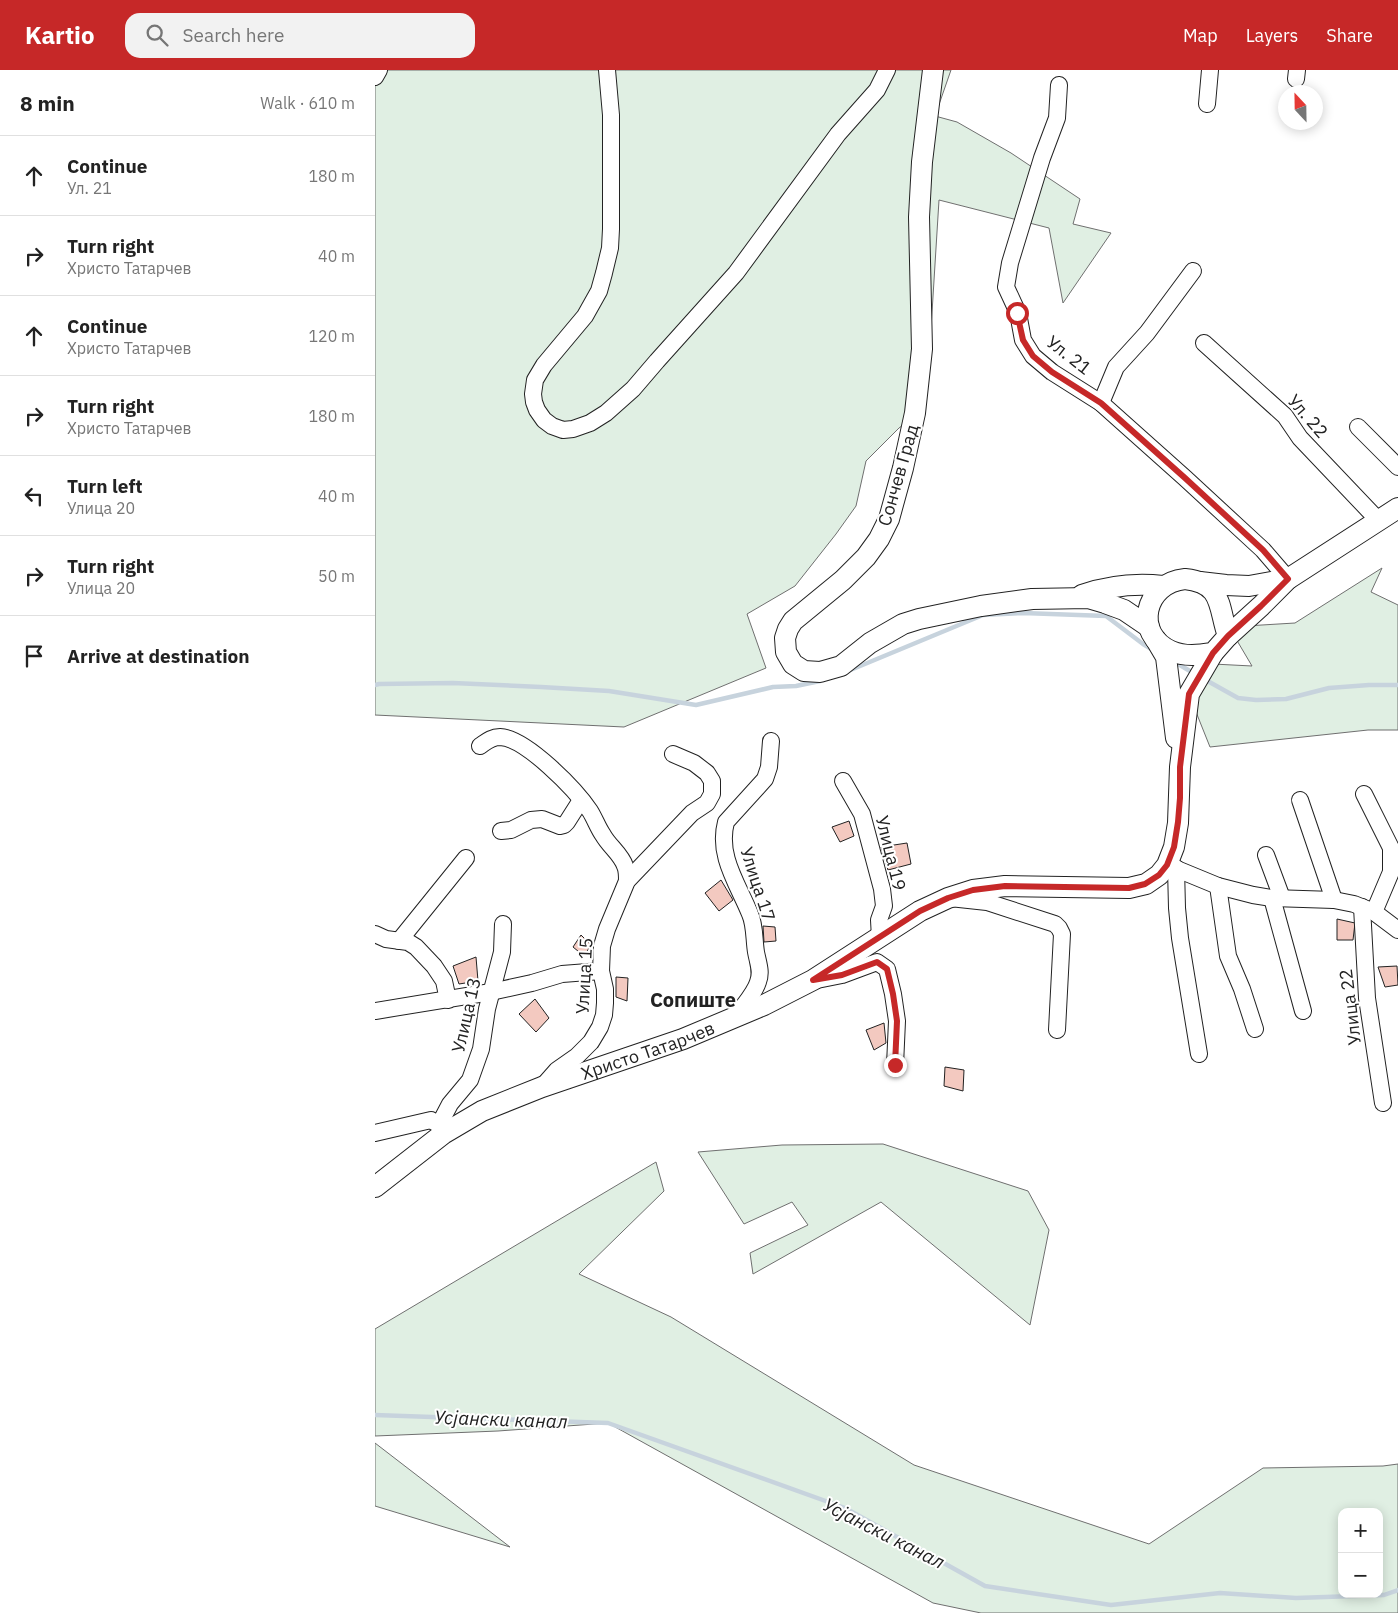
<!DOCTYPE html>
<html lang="en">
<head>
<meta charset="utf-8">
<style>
	:root { --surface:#fff; --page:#f2f2f2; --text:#222; --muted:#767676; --line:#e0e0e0; --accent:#c62828 }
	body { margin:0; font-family:"IBM Plex Sans",sans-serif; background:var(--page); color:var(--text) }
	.controls { position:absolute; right:15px; bottom:15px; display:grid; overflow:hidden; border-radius:10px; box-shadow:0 2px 12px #0003 }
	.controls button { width:45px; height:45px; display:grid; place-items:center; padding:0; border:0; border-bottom:1px solid var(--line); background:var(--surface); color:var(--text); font:25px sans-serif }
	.compass { position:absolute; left:903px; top:15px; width:45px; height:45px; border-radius:50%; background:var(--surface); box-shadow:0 2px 12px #0003; rotate:338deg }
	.stop { position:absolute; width:15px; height:15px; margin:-11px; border:4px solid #c62828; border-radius:50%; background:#fff }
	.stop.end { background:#c62828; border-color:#fff; box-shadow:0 1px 5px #0008 }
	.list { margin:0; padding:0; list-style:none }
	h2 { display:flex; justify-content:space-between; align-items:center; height:65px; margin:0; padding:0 20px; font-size:21px }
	h2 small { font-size:16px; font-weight:400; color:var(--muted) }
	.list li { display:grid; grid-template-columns:32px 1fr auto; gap:15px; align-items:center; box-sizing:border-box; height:80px; padding:0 20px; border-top:1px solid var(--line) }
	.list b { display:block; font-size:19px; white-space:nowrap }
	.list p { margin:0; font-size:16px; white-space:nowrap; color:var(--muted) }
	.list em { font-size:16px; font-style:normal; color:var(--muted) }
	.icon { flex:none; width:28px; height:28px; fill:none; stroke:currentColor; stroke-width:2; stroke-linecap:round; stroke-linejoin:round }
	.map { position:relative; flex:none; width:1023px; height:1543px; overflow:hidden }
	header { display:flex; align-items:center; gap:30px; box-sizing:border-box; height:70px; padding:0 25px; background:var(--accent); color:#fff }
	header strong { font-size:24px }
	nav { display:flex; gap:28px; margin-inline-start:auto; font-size:18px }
	.search { width:350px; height:45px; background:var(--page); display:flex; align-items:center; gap:12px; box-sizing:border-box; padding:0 18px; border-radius:15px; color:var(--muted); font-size:19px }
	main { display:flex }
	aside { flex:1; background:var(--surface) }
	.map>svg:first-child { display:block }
	.green { fill:#e0efe3; stroke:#6f6f6f; fill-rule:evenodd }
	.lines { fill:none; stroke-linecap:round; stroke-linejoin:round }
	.stream { stroke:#c7d3dd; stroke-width:4.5 }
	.building { fill:#f3c9c0; stroke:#222 }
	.minor-casing { stroke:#222; stroke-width:18 }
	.major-casing { stroke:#222; stroke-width:22 }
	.minor { stroke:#fff; stroke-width:16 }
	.major { stroke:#fff; stroke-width:20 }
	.route { stroke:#c62828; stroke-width:6 }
	.labels { text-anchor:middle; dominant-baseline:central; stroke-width:4; stroke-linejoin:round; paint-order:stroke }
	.street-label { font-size:18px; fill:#222; stroke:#fff }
	.water-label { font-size:19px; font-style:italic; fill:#222; stroke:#fff }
	.quarter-label { font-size:20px; font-weight:bold; fill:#222; stroke:#fff }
</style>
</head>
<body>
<header>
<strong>Kartio</strong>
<div class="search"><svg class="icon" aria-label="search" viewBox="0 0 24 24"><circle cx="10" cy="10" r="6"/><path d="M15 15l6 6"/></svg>Search here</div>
<nav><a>Map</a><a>Layers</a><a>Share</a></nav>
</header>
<main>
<aside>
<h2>8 min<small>Walk · 610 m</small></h2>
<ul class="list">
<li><svg class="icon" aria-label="ahead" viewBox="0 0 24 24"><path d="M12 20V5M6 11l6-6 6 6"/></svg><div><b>Continue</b><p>Ул. 21</p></div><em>180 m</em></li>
<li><svg class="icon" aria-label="right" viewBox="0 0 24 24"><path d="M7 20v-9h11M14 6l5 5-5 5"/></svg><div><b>Turn right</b><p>Христо Татарчев</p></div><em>40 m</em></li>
<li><svg class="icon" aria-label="ahead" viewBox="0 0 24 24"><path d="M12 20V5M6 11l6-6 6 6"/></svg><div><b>Continue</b><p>Христо Татарчев</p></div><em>120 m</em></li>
<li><svg class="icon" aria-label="right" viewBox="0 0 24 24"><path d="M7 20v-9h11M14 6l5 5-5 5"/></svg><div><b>Turn right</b><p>Христо Татарчев</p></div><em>180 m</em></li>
<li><svg class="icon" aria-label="left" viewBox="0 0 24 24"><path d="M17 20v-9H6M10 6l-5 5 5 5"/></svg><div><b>Turn left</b><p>Улица 20</p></div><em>40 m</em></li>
<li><svg class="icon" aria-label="right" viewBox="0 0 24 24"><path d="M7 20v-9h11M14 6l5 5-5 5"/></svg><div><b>Turn right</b><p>Улица 20</p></div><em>50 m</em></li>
<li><svg class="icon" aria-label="arrive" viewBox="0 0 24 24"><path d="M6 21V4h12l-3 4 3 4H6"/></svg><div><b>Arrive at destination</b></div></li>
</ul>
</aside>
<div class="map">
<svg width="1023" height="1543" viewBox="0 0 1023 1543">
	<rect width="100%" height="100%" fill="#fff"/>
	<g class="green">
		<polygon points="0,0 576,0 560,46 582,52 636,83 705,129 698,154 736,163 688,233 674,158 564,130 555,275 539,347 524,358 491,391 481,436 461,464 420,516 372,544 391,598 249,657 0,645"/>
		<polygon points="1007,498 996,522 1023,535 1023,660 993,660 835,677 817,632 838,594 877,596 854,557 920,553"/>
		<polygon points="508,1074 653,1121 674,1160 655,1255 506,1132 378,1204 375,1183 433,1155 417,1132 369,1154 323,1082 407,1075"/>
		<path d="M281,1092L289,1121L204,1204L296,1247L539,1395L774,1474L888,1398L1008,1396L1023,1394V1543H606L558,1533L233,1353L123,1361L0,1366V1259ZM967,1442H1004V1524H967Z"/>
		<polygon points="0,1373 135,1477 0,1436"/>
	</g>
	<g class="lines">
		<g class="stream">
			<polyline points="798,591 820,604"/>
			<polyline points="473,601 608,545 648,543 731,546 768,574 778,580"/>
			<polyline points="829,609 863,628 881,630 911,629 954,618 994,615 1023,615"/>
			<polyline points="0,615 4,614 78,613 166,617 234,621 321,635 398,617 421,616 445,611"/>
			<polyline points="0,1345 233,1353 470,1438 610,1516 736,1535 845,1523 921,1528 1009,1525 1023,1520"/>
		</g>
	</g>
	<g class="building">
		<polygon points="474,751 479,766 465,772 457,757"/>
		<polygon points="532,773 536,794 513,800 506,777"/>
		<polygon points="346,810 358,830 344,841 330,823"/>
		<polygon points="962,849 980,853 978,870 962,870"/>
		<polygon points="388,856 400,857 401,871 389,872"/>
		<polygon points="206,865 216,875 209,886 198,877"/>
		<polygon points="101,887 103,911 84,914 78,896"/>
		<polygon points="1022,896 1023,915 1010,917 1003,897"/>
		<polygon points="241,907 253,908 252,931 241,927"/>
		<polygon points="160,929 174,948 161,962 144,944"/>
		<polygon points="509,953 511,973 499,980 491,960"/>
		<polygon points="570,997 589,1000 588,1021 569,1016"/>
	</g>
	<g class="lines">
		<g class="minor-casing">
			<g id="minor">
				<polyline points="232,0 236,45 236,159 235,178 229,203 224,221 210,246 169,295 160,310 158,324 159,332 162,340 169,350 177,356 188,360 198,359 215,353 231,343 258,319 282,291 361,203 463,64 502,20 512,0"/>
				<polyline points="0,7 4,0"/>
				<polyline points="921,9 922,0"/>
				<polyline points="684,15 682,48 667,88 635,193 631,217 643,243 648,270 658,286 677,302 726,333 810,408 888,480 913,509"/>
				<polyline points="832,34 835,0"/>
				<polyline points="829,273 910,346 925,368 1003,450"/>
				<polyline points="726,333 741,297 772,263 818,201"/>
				<polyline points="983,357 1023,397"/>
				<path d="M105,676C111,672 116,667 125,667C151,668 201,720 215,741C220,749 223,758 228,765C234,776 246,784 250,796C252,800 252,807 252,811"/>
				<polyline points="468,711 487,744 507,819 509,836 504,850 505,868"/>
				<polyline points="989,724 1016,778 1016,802 999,842"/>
				<polyline points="925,730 959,830"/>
				<polyline points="126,761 136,760 156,750 167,749 185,756 189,755 192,752 206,730"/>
				<polyline points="891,785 907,828"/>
				<polyline points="792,795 843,816 878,825 897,828 959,830 979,834 999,842 1023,860"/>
				<polyline points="801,798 802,838 805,868 824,984"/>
				<polyline points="843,816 853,886 867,919 880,959"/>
				<polyline points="575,828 612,832 680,854 684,858 687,864 682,960"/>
				<polyline points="897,828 928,941"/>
				<polyline points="987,837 992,928 1008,1033"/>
				<polyline points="0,864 11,869 33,872 41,877 59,896 69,911 73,930"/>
				<polyline points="24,871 91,788"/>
				<polyline points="442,910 467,905 502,892 512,899 518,924 522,951 520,995"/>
				<polyline points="0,941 116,922 157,913 187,904 226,901"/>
				<path d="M360,948C366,938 380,923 383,912C387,902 383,893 381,882C379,870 380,855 375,844C363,814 342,786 351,752L390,709L394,697L396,671"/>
				<polyline points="167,1017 182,1000 202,986 216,972 225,957 229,945 230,933 230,919 226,901 227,876 232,859 252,811 317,743 332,733 337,724 337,711 332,703 319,693 298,684"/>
				<polyline points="0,1063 56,1050 64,1055"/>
				<polyline points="68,1064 64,1055 75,1034 95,1010 106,979 112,939 127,882 128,854"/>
			</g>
		</g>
		<g class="major-casing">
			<g id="major">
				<polyline points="558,0 547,92 544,147 547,279 540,343 528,398 514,449 504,469 491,487 468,510 418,551 413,559 410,568 411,582 418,594 429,601 445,602 466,596 495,573 528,554 544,549 606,536 657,529 713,528 730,533 749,540 774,557"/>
				<path d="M810,509C849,513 843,538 853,566L838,583C824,585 810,587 796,581C758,564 769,513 810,509Z"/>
				<polyline points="825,512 851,515 874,516 913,509"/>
				<path d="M707,525C733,516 761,513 788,516"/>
				<polyline points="853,566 886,536 913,509 1023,438"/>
				<polyline points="781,570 791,587 801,668"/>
				<path id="s1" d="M0,1117L68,1064L107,1041L167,1017L308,969L389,935L438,910L545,841L573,828L598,820L630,816L754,818L771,814L784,805L792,795L799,777L803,753L805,697L814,624L838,583"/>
			</g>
		</g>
		<use href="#minor" class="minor"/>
		<use href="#major" class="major"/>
	</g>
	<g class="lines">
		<polyline class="route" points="520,995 522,951 518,924 512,899 502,892 467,905 438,910 545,841 573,828 598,820 630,816 754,818 770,814 784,805 792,795 799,777 803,752 805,728 805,697 814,624 838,583 853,566 886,536 913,509 888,480 810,408 726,333 677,302 658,286 648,270 642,243"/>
	</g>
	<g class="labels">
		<g class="street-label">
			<text transform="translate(694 285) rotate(38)">Ул. 21</text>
			<text transform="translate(933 346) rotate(49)">Ул. 22</text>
			<text transform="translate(523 405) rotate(-74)">Сончев Град</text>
			<text transform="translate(516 783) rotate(76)">Улица 19</text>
			<text transform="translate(383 814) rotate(72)">Улица 17</text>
			<text transform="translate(209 906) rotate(-87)">Улица 15</text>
			<text transform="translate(975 937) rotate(-97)">Улица 22</text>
			<text transform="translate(91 945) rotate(-77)">Улица 13</text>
			<text stroke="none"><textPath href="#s1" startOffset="308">Христо Татарчев</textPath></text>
		</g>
		<g class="water-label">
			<text transform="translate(126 1349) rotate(2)">Усјански канал</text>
			<text transform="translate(509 1463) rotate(27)">Усјански канал</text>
		</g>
		<g class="quarter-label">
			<text x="318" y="929">Сопиште</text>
		</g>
	</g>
</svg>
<div class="controls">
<button>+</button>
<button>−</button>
</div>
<svg class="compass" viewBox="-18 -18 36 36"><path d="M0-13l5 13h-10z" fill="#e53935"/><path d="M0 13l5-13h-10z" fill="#767676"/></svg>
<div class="stop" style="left:642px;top:243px"></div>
<div class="stop end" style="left:520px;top:995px"></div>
</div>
</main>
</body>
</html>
